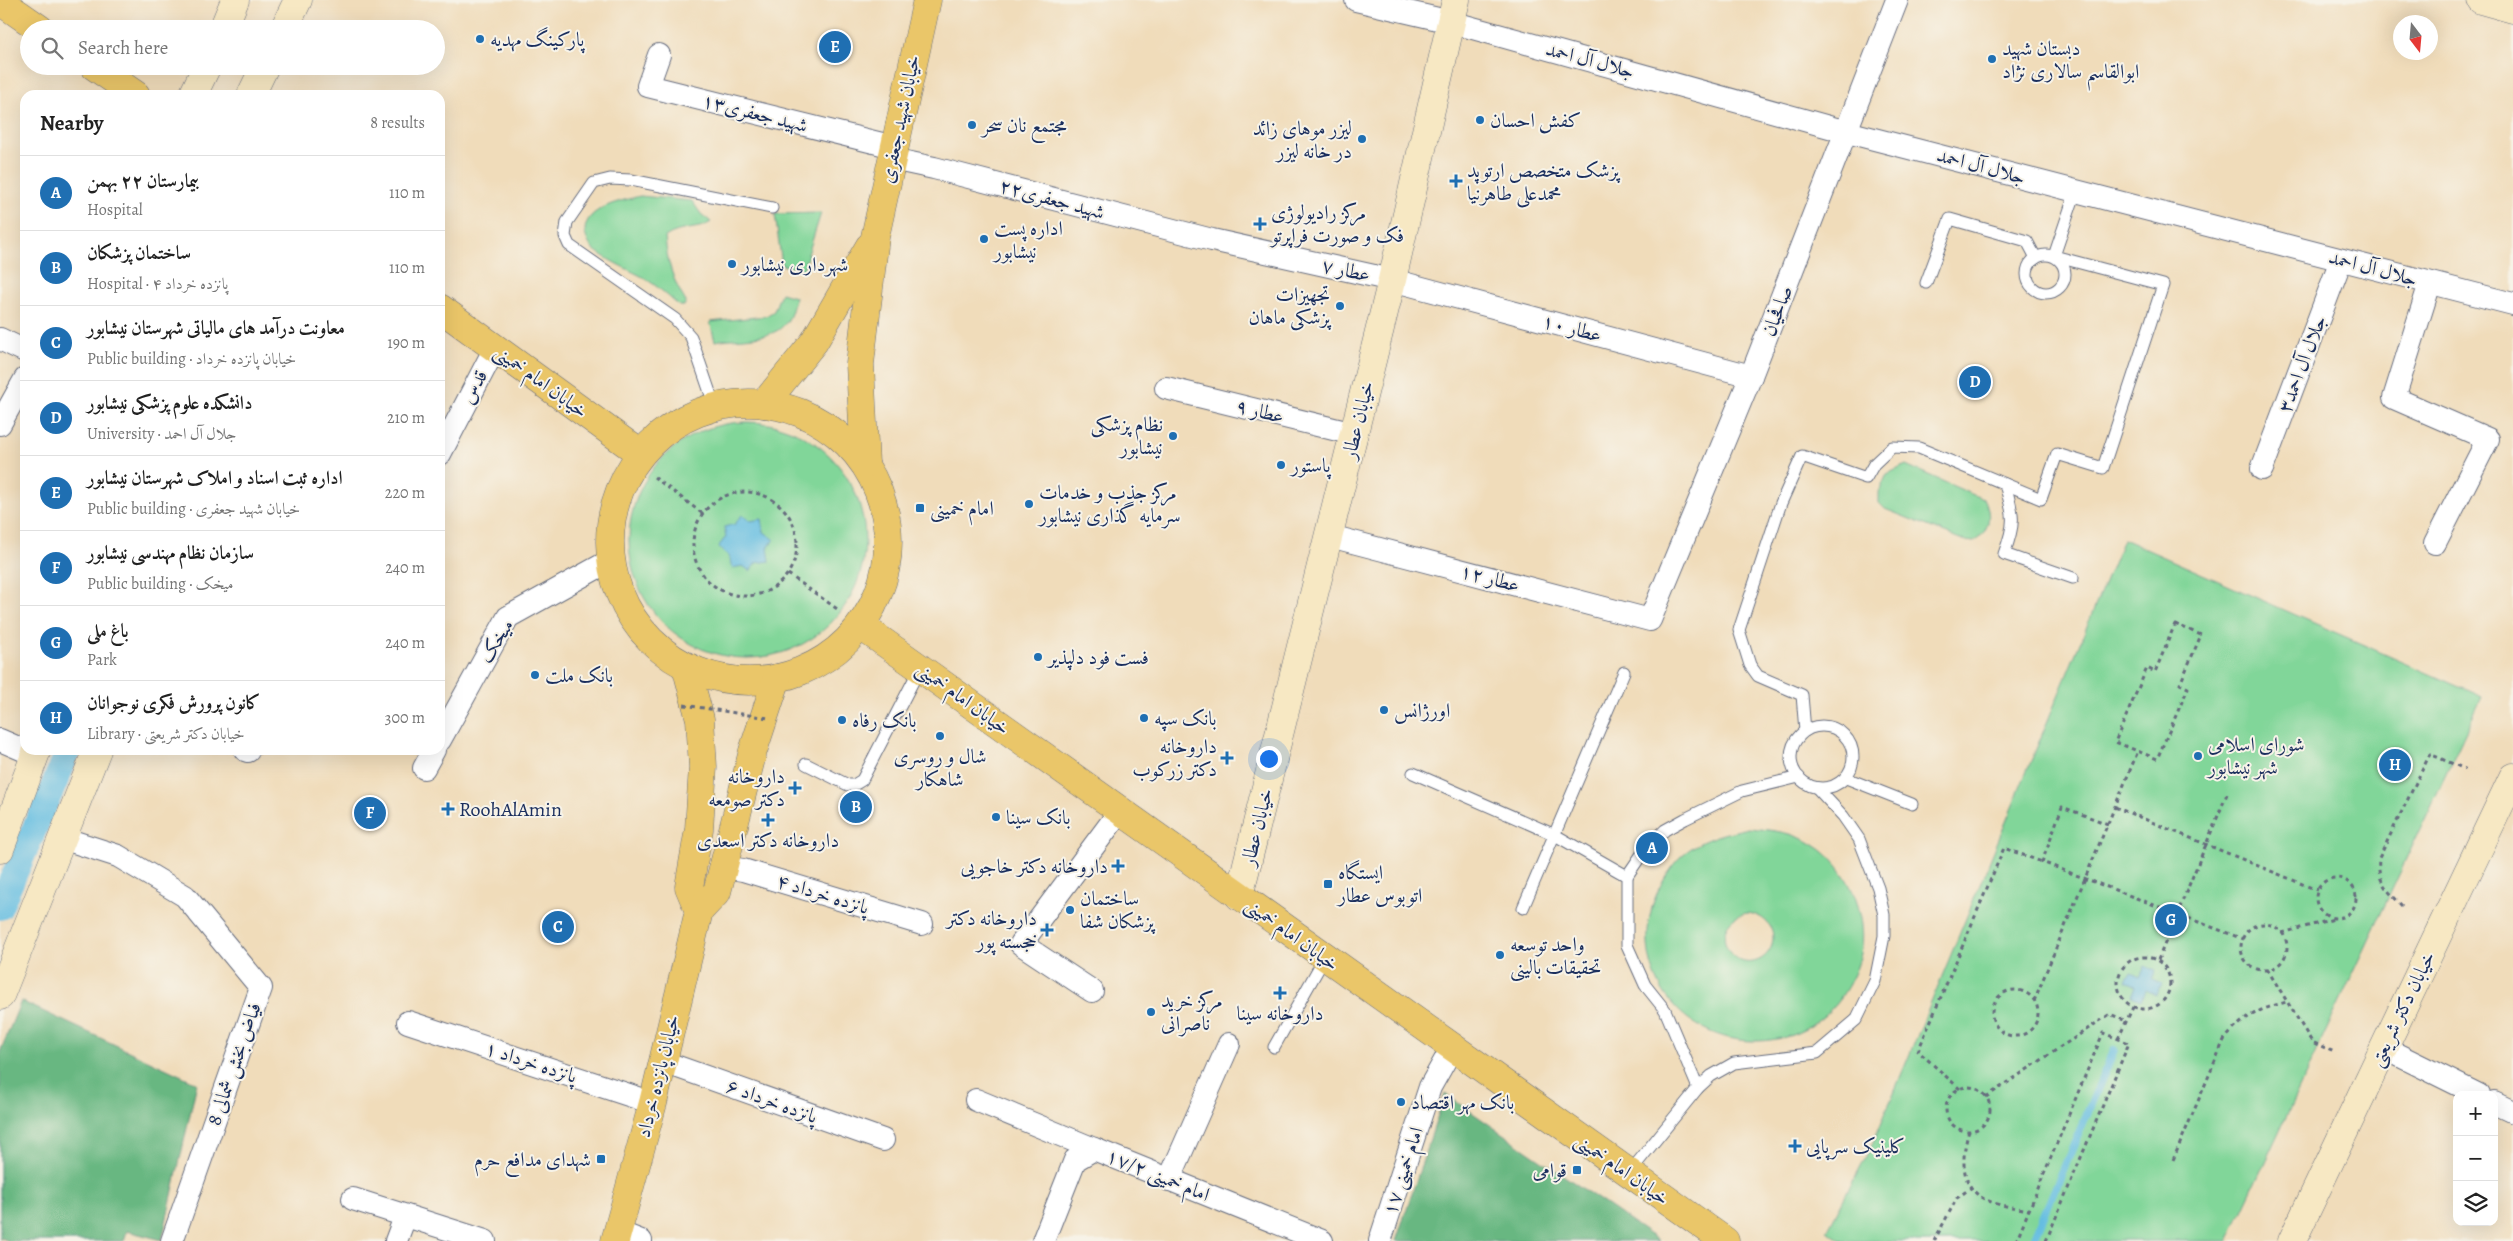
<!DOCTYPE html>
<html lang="en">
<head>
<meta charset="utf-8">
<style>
	:root { --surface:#fff; --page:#f2f2f2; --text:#222; --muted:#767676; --line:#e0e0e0; --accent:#1f6fb2 }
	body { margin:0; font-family:Alegreya,Amiri,serif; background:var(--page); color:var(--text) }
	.controls { position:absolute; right:15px; bottom:15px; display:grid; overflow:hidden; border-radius:10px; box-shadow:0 5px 20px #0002 }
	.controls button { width:45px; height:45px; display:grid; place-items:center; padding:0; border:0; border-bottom:1px solid var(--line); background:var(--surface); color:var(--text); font:25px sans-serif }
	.compass { position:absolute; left:2393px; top:15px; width:45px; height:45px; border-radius:50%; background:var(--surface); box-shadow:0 5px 20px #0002; rotate:164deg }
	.you { position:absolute; left:1268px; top:758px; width:18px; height:18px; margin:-12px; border:4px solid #fff; border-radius:50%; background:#1a73e8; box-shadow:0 0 0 8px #1a73e833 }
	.badge { display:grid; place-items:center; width:32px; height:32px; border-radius:50%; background:var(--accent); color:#fff; font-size:16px; font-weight:700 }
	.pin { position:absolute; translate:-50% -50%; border:2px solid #fff; box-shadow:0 1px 5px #0006 }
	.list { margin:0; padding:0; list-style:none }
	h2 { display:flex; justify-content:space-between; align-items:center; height:65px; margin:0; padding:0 20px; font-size:21px }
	h2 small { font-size:16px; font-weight:400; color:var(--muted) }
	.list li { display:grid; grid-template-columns:32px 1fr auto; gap:15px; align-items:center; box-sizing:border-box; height:75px; padding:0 20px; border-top:1px solid var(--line) }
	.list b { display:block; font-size:19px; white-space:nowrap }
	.list p { margin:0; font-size:16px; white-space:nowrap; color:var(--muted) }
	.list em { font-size:16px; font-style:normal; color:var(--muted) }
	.icon { flex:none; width:28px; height:28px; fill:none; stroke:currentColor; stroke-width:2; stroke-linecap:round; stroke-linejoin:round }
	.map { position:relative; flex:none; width:2513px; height:1241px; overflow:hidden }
	.search { position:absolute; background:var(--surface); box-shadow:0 5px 20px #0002; left:20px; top:20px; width:425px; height:55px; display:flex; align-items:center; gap:12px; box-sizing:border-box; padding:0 18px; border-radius:28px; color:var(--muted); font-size:19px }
	.panel { position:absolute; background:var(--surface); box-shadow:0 5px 20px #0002; left:20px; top:90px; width:425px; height:665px; border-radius:15px }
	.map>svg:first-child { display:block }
	.green { fill:#81d699; stroke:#4e827c; fill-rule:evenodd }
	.forest { fill:#68b781; stroke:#427370 }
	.water { fill:#63bde1; stroke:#3f76a0 }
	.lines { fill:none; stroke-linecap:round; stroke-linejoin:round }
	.stream { stroke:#63bde1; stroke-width:8 }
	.canal { stroke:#63bde1; stroke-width:26 }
	.lane-casing { stroke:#666c7e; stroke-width:13 }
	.street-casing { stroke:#666c7e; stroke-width:24 }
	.secondary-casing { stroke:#666c7e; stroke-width:29 }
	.primary-casing { stroke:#666c7e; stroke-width:29 }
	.path { stroke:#666c7e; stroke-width:3; stroke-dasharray:4 4; stroke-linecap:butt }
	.lane { stroke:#fff; stroke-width:11 }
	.street { stroke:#fff; stroke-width:22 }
	.secondary { stroke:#f7e8c3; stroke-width:28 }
	.primary { stroke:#eac669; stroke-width:28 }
	.path-bridge { stroke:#666c7e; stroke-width:3; stroke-dasharray:4 4; stroke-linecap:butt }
	.poi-dot { fill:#1f6fb2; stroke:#f7f3e8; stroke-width:2 }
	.labels { text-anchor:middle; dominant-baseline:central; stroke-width:4; stroke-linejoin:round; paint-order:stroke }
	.poi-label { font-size:20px; fill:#1b2f5e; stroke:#f7f3e8; text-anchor:start }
	.street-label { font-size:20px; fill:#1b2f5e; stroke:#f7f3e8 }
</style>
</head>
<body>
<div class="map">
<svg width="2513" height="1241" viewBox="0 0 2513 1241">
	<rect width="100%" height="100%" fill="#f7f3e8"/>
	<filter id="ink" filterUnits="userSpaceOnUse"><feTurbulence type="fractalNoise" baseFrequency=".02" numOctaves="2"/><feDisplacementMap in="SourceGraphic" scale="10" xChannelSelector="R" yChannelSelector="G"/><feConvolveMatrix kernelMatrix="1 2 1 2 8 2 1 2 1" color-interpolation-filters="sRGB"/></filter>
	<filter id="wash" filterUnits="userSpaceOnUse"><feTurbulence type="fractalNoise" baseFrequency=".0096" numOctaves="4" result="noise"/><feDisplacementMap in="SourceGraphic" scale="20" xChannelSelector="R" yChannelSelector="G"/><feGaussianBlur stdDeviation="1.12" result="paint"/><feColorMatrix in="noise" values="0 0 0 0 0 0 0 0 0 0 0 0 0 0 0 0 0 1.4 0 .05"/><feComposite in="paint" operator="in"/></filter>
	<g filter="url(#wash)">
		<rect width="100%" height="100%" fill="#f0dcba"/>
		<g class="green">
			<path d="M640,196L692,201L701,214L711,222C699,231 681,226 665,237C667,262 673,281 686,302L684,306H679C667,295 654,283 639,275C625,268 605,259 592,248C589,245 585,236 585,231C585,207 622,201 640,196Z"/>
			<polygon points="821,213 803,270 782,265 775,214"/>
			<path d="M781,293L795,297C793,307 791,319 783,326C771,340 733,337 715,341L710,322L766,316L774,311Z"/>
			<circle cx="747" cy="540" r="118"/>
			<path d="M1906,465L1985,500C1992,517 1989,531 1974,542L1965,541L1885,509L1879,503V492L1887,474Z"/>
			<polygon points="2123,539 2482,697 2228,1241 1842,1241 1827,1231 1873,1143"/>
			<path d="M1749,828C1772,830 1794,832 1814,845C1851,867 1874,926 1857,967C1843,1003 1816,1032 1777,1039C1690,1055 1621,974 1658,891C1664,877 1674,861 1686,852C1705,837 1726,833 1749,828ZM1746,913C1762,914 1777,926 1772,944C1771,950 1766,956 1761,959C1731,976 1704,925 1746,913Z"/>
		</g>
		<g class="forest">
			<polygon points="21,1001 197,1083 162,1240 127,1231 124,1241 9,1241 1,1238 0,1240 0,1052"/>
			<polygon points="1445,1094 1659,1241 1396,1241"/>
		</g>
		<g class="water">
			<polygon points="742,515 750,521 762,519 764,532 774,539 768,548 770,561 756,563 750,571 743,566 732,568 729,556 718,547 726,537 724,527 735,524"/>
			<polygon points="2145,966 2156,971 2152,980 2161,984 2157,995 2145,990 2141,1000 2132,996 2136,986 2126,982 2131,972 2140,976"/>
		</g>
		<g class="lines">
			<polyline class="stream" points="2033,1241 2114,1050"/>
			<polyline class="canal" points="0,907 69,750"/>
		</g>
	</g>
	<g filter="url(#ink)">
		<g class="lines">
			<g class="lane-casing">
				<g id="lane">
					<circle cx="2046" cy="274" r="19"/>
					<polyline points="1926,283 1950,219 2027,241 2036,258"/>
					<polyline points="715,407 691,337 675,319 569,245 565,236 567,222 594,183 610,179 631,180 772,208"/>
					<path d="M2005,484C2014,516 2016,522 2004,554L2073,578"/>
					<circle cx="1822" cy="757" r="31"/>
					<polyline points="1805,731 1802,695 1758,676 1750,665 1739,630 1781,503 1802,456 1866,478 1874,464 1892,447 1919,448 2041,499 2057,454 2103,468 2163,285 2054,256 2076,191"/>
					<polyline points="806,764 848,785 854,785 862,780 920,668"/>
					<polyline points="1413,773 1555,835 1627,876 1627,945 1645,985 1665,1010 1698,1088"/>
					<polyline points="1846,778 1912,804"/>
					<polyline points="1627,876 1644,851 1665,830 1685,819 1742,791 1799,777"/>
					<polyline points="1523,908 1624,672"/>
					<polyline points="1274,1047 1325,957"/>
					<polyline points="1629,1173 1698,1088 1711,1076 1734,1063 1817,1053 1856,1020 1875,981 1884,936 1884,915 1878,888 1859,839 1843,816 1817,788"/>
				</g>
			</g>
			<g class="street-casing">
				<g id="street">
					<polyline points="1356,0 1451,22 1847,132 2513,304"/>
					<polyline points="659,55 648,86 894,147"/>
					<polyline points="892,159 934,168 1212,240 1392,280 1751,376"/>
					<polyline points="2430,283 2394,398 2488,439 2435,543"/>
					<polyline points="0,339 25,351"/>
					<polyline points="1166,388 1354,434"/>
					<polyline points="0,424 25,379"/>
					<polyline points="440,454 495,348"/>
					<polyline points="2262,469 2341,260"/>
					<polyline points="1330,536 1650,620 1751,376 1897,0"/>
					<polyline points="0,740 35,755"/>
					<polyline points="440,740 508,617 611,560"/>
					<polyline points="245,750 248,751"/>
					<polyline points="424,768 434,750"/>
					<polyline points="62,838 118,856 185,896 261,988 172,1241"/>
					<polyline points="723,867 743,870 922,924"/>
					<polyline points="1092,991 1021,944 1120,811"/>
					<polyline points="408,1022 653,1103"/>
					<polyline points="2384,1048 2479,1095"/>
					<polyline points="661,1061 883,1140"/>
					<polyline points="976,1100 1094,1149"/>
					<polyline points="2494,1103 2513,1112"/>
					<polyline points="1169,1180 1229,1044"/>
					<polyline points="353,1199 485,1241"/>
					<polyline points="618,1232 641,1241"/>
					<polyline points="396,1241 405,1217"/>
					<polyline points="1043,1241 1075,1160 1094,1149 1322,1241"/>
					<polyline points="1380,1241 1430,1087 1452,1048"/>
				</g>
			</g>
			<g class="secondary-casing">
				<g id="secondary">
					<polyline points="2481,0 2513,9"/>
					<polyline points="223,29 235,0"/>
					<polyline points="284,29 298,0"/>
					<polyline points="193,95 207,66"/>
					<polyline points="251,95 265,66"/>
					<polyline points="0,849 37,750"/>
					<polyline points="1239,896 1392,280 1456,0"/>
					<polyline points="0,996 97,750"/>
					<polyline points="2292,1241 2513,777"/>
				</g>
			</g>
			<g class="primary-casing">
				<g id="primary">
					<polyline points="0,1 40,29"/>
					<polyline points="94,66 136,95"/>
					<polyline points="440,308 641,454"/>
					<circle cx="749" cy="542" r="139"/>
					<polyline points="764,404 814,342 869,247"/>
					<polyline points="865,464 860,364 875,237 927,0"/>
					<polyline points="861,626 1725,1241"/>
					<polyline points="687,670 700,719 703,767 699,829 689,887 699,911"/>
					<polyline points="615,1241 653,1103 699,911 717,892 753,751 777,678"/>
				</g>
			</g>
			<g class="path">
				<polyline points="654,477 703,514"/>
				<circle cx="745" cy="544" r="52"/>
				<polyline points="788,574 840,611"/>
				<polygon points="2175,624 2201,635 2180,684 2188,688 2157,759 2115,742 2147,668 2155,672"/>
				<polyline points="2115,807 2317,890"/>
				<polyline points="2108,824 2062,807 2042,862 2243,939"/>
				<circle cx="2336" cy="898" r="20"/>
				<path d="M2402,906C2386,888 2377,883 2379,858L2430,754L2465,769"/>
				<circle cx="2264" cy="947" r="23"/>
				<polyline points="2282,933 2334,919"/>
				<circle cx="2144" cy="983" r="26"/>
				<polyline points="2158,960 2227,794"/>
				<polyline points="2267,969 2312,1042 2334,1052"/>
				<circle cx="2015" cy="1013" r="23"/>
				<polyline points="2034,1001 2138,751"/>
				<polyline points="2118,1039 2133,1007"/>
				<circle cx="1968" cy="1109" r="22"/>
				<polyline points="1960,1089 1918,1051 2004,848 2042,862"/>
				<polyline points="1986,1097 2110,1014 2126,1021"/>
				<path d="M1969,1131C1963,1150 1959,1179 1977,1194C1989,1205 2013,1207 2029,1210"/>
				<path d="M2173,1160L2224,1040C2243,1017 2258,1009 2287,1002"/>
				<polyline points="1934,1241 1957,1198 1972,1187"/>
				<polyline points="2016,1241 2103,1033 2129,1043 2046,1241"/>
			</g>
			<use href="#lane" class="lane"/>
			<use href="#street" class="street"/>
			<use href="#secondary" class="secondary"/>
			<use href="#primary" class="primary"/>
			<polyline class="path-bridge" points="684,705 768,718"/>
		</g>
	</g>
	<g class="poi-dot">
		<circle cx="480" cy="39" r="5"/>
		<circle cx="1992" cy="59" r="5"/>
		<circle cx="1480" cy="120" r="5"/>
		<circle cx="972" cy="125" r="5"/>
		<circle cx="1362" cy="139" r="5"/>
		<path d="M1453.5 173.5h5v5h5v5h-5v5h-5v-5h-5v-5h5z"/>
		<path d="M1257.5 216.5h5v5h5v5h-5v5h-5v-5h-5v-5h5z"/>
		<circle cx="984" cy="239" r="5"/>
		<circle cx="732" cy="264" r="5"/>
		<circle cx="1340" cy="306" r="5"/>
		<circle cx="1173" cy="436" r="5"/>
		<circle cx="1281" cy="465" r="5"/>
		<circle cx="1029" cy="504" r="5"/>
		<rect x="915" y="503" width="10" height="10" rx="2.5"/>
		<circle cx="1038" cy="657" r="5"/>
		<circle cx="535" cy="675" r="5"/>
		<circle cx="1384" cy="710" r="5"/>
		<circle cx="1144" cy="718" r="5"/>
		<circle cx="842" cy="720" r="5"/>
		<circle cx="940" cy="736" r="5"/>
		<circle cx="2198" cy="756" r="5"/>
		<path d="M1224.5 750.5h5v5h5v5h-5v5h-5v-5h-5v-5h5z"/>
		<path d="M792.5 780.5h5v5h5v5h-5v5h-5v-5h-5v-5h5z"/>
		<path d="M445.5 801.5h5v5h5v5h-5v5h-5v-5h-5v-5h5z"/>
		<circle cx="996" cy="817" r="5"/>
		<path d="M765.5 812.5h5v5h5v5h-5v5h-5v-5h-5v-5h5z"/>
		<path d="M1115.5 858.5h5v5h5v5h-5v5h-5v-5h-5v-5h5z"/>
		<rect x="1323" y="879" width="10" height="10" rx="2.5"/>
		<circle cx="1070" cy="910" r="5"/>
		<path d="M1044.5 922.5h5v5h5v5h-5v5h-5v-5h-5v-5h5z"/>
		<circle cx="1500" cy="955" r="5"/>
		<path d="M1277.5 985.5h5v5h5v5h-5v5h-5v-5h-5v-5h5z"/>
		<circle cx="1151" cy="1012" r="5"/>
		<circle cx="1401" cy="1102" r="5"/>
		<path d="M1792.5 1138.5h5v5h5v5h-5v5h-5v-5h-5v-5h5z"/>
		<rect x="596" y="1154" width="10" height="10" rx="2.5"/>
		<rect x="1572" y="1165" width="10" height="10" rx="2.5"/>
	</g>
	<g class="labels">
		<g class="poi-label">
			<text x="490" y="39">پارکینگ مهدیه</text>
			<text x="2002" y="48">دبستان شهید<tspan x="2002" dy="23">ابوالقاسم سالاری نژاد</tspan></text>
			<text x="1490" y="120">کفش احسان</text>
			<text x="982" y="125">مجتمع نان سحر</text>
			<text x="1352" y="128" text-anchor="end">لیزر موهای زائد<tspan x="1352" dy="23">در خانه لیزر</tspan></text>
			<text x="1467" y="170">پزشک متخصص ارتوپد<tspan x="1467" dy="23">محمدعلی طاهرنیا</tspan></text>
			<text x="1271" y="212">مرکز رادیولوژی<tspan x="1271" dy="23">فک و صورت فراپرتو</tspan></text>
			<text x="994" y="228">اداره پست<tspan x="994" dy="23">نیشابور</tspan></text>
			<text x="742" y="264">شهرداری نیشابور</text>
			<text x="1330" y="294" text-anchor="end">تجهیزات<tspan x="1330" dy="23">پزشکی ماهان</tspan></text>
			<text x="1163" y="424" text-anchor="end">نظام پزشکی<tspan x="1163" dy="23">نیشابور</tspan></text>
			<text x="1291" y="465">پاستور</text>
			<text x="1039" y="492">مرکز جذب و خدمات<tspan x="1039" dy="23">سرمایه گذاری نیشابور</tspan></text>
			<text x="930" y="508">امام خمینی</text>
			<text x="1048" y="657">فست فود دلپذیر</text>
			<text x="545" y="675">بانک ملت</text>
			<text x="1394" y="710">اورژانس</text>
			<text x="1154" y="718">بانک سپه</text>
			<text x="852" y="720">بانک رفاه</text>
			<text x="2208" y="744">شورای اسلامی<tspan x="2208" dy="23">شهر نیشابور</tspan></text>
			<text x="1217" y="746" text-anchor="end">داروخانه<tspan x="1217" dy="23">دکتر زرکوب</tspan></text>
			<text x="940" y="756" text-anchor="middle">شال و روسری<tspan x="940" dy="23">شاهکار</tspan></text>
			<text x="785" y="776" text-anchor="end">داروخانه<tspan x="785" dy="23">دکتر صومعه</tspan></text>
			<text x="459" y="809">RoohAlAmin</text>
			<text x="1006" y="817">بانک سینا</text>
			<text x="768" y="840" text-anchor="middle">داروخانه دکتر اسعدی</text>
			<text x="1108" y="866" text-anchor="end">داروخانه دکتر خاجویی</text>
			<text x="1338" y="872">ایستگاه<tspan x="1338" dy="23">اتوبوس عطار</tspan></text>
			<text x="1080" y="898">ساختمان<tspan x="1080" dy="23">پزشکان شفا</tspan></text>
			<text x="1037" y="918" text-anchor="end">داروخانه دکتر<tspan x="1037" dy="23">خجسته پور</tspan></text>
			<text x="1510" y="944">واحد توسعه<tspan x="1510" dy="23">تحقیقات بالینی</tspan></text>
			<text x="1161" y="1000">مرکز خرید<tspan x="1161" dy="23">ناصرانی</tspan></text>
			<text x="1280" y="1013" text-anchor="middle">داروخانه سینا</text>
			<text x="1411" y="1102">بانک مهر اقتصاد</text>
			<text x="1806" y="1146">کلینیک سرپایی</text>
			<text x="591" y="1159" text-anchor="end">شهدای مدافع حرم</text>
			<text x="1567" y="1170" text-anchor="end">قوامی</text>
		</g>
		<g class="street-label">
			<text transform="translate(1590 60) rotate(15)">جلال آل احمد</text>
			<text transform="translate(755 113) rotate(14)">شهید جعفری۱۳</text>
			<text transform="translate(900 119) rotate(-78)">خیابان شهید جعفری</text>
			<text transform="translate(1981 166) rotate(15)">جلال آل احمد</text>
			<text transform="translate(1052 199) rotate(15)">شهید جعفری۲۲</text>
			<text transform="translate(2373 268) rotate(15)">جلال آل احمد</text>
			<text transform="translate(1346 270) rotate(12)">عطار ۷</text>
			<text transform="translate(1777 311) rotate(-69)">صافحیان</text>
			<text transform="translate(1572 328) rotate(15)">عطار ۱۰</text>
			<text transform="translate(2302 364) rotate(-69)">جلال آل احمد۳</text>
			<text transform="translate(541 381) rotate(36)">خیابان امام خمینی</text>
			<text transform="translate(474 387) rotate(-62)">قدس</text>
			<text transform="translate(1260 411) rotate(14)">عطار ۹</text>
			<text transform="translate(1358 420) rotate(-76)">خیابان عطار</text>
			<text transform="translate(1490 578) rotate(15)">عطار ۱۲</text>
			<text transform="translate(496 641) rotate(-58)">میخک</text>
			<text transform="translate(963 698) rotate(36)">خیابان امام خمینی</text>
			<text transform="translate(1257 827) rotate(-76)">خیابان عطار</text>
			<text transform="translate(823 894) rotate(17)">پانزده خرداد ۴</text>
			<text transform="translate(1292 934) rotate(36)">خیابان امام خمینی</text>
			<text transform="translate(2402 1009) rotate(-64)">خیابان دکتر شریعتی</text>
			<text transform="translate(531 1062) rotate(18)">پانزده خرداد ۱</text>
			<text transform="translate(234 1064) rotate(-71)">فیاض بخش شمالی 8</text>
			<text transform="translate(658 1076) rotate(-76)">خیابان پانزده خرداد</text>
			<text transform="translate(772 1101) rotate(20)">پانزده خرداد ۶</text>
			<text transform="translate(1622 1169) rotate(35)">خیابان امام خمینی</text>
			<text transform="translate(1403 1171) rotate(-72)">امام خمینی ۱۷</text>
			<text transform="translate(1158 1175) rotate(22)">امام خمینی ۱۷/۲</text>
		</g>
	</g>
</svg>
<div class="controls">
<button>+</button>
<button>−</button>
<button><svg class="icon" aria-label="layers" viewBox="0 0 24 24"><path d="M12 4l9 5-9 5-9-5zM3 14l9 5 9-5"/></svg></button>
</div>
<svg class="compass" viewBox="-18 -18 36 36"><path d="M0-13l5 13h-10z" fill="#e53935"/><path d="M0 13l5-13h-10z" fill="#767676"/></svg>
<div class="you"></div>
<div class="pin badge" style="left:1652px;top:848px">A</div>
<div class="pin badge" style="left:856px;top:807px">B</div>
<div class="pin badge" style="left:558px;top:927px">C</div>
<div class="pin badge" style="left:1975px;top:382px">D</div>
<div class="pin badge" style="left:835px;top:47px">E</div>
<div class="pin badge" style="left:370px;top:813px">F</div>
<div class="pin badge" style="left:2171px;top:920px">G</div>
<div class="pin badge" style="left:2395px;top:765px">H</div>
<div class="search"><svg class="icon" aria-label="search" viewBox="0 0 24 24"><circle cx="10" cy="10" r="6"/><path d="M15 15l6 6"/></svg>Search here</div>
<section class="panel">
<h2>Nearby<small>8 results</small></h2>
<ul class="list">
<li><span class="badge">A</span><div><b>بیمارستان ۲۲ بهمن</b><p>Hospital</p></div><em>110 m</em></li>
<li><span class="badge">B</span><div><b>ساختمان پزشکان</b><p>Hospital · پانزده خرداد ۴</p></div><em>110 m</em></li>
<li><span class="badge">C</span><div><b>معاونت درآمد های مالیاتی شهرستان نیشابور</b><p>Public building · خیابان پانزده خرداد</p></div><em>190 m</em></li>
<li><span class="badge">D</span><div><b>دانشکده علوم پزشکی نیشابور</b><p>University · جلال آل احمد</p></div><em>210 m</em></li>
<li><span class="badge">E</span><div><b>اداره ثبت اسناد و املاک شهرستان نیشابور</b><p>Public building · خیابان شهید جعفری</p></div><em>220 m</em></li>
<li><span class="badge">F</span><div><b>سازمان نظام مهندسی نیشابور</b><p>Public building · میخک</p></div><em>240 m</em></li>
<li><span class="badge">G</span><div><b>باغ ملی</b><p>Park</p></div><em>240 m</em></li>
<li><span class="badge">H</span><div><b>کانون پرورش فکری نوجوانان</b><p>Library · خیابان دکتر شریعتی</p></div><em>300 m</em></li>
</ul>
</section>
</div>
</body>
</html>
